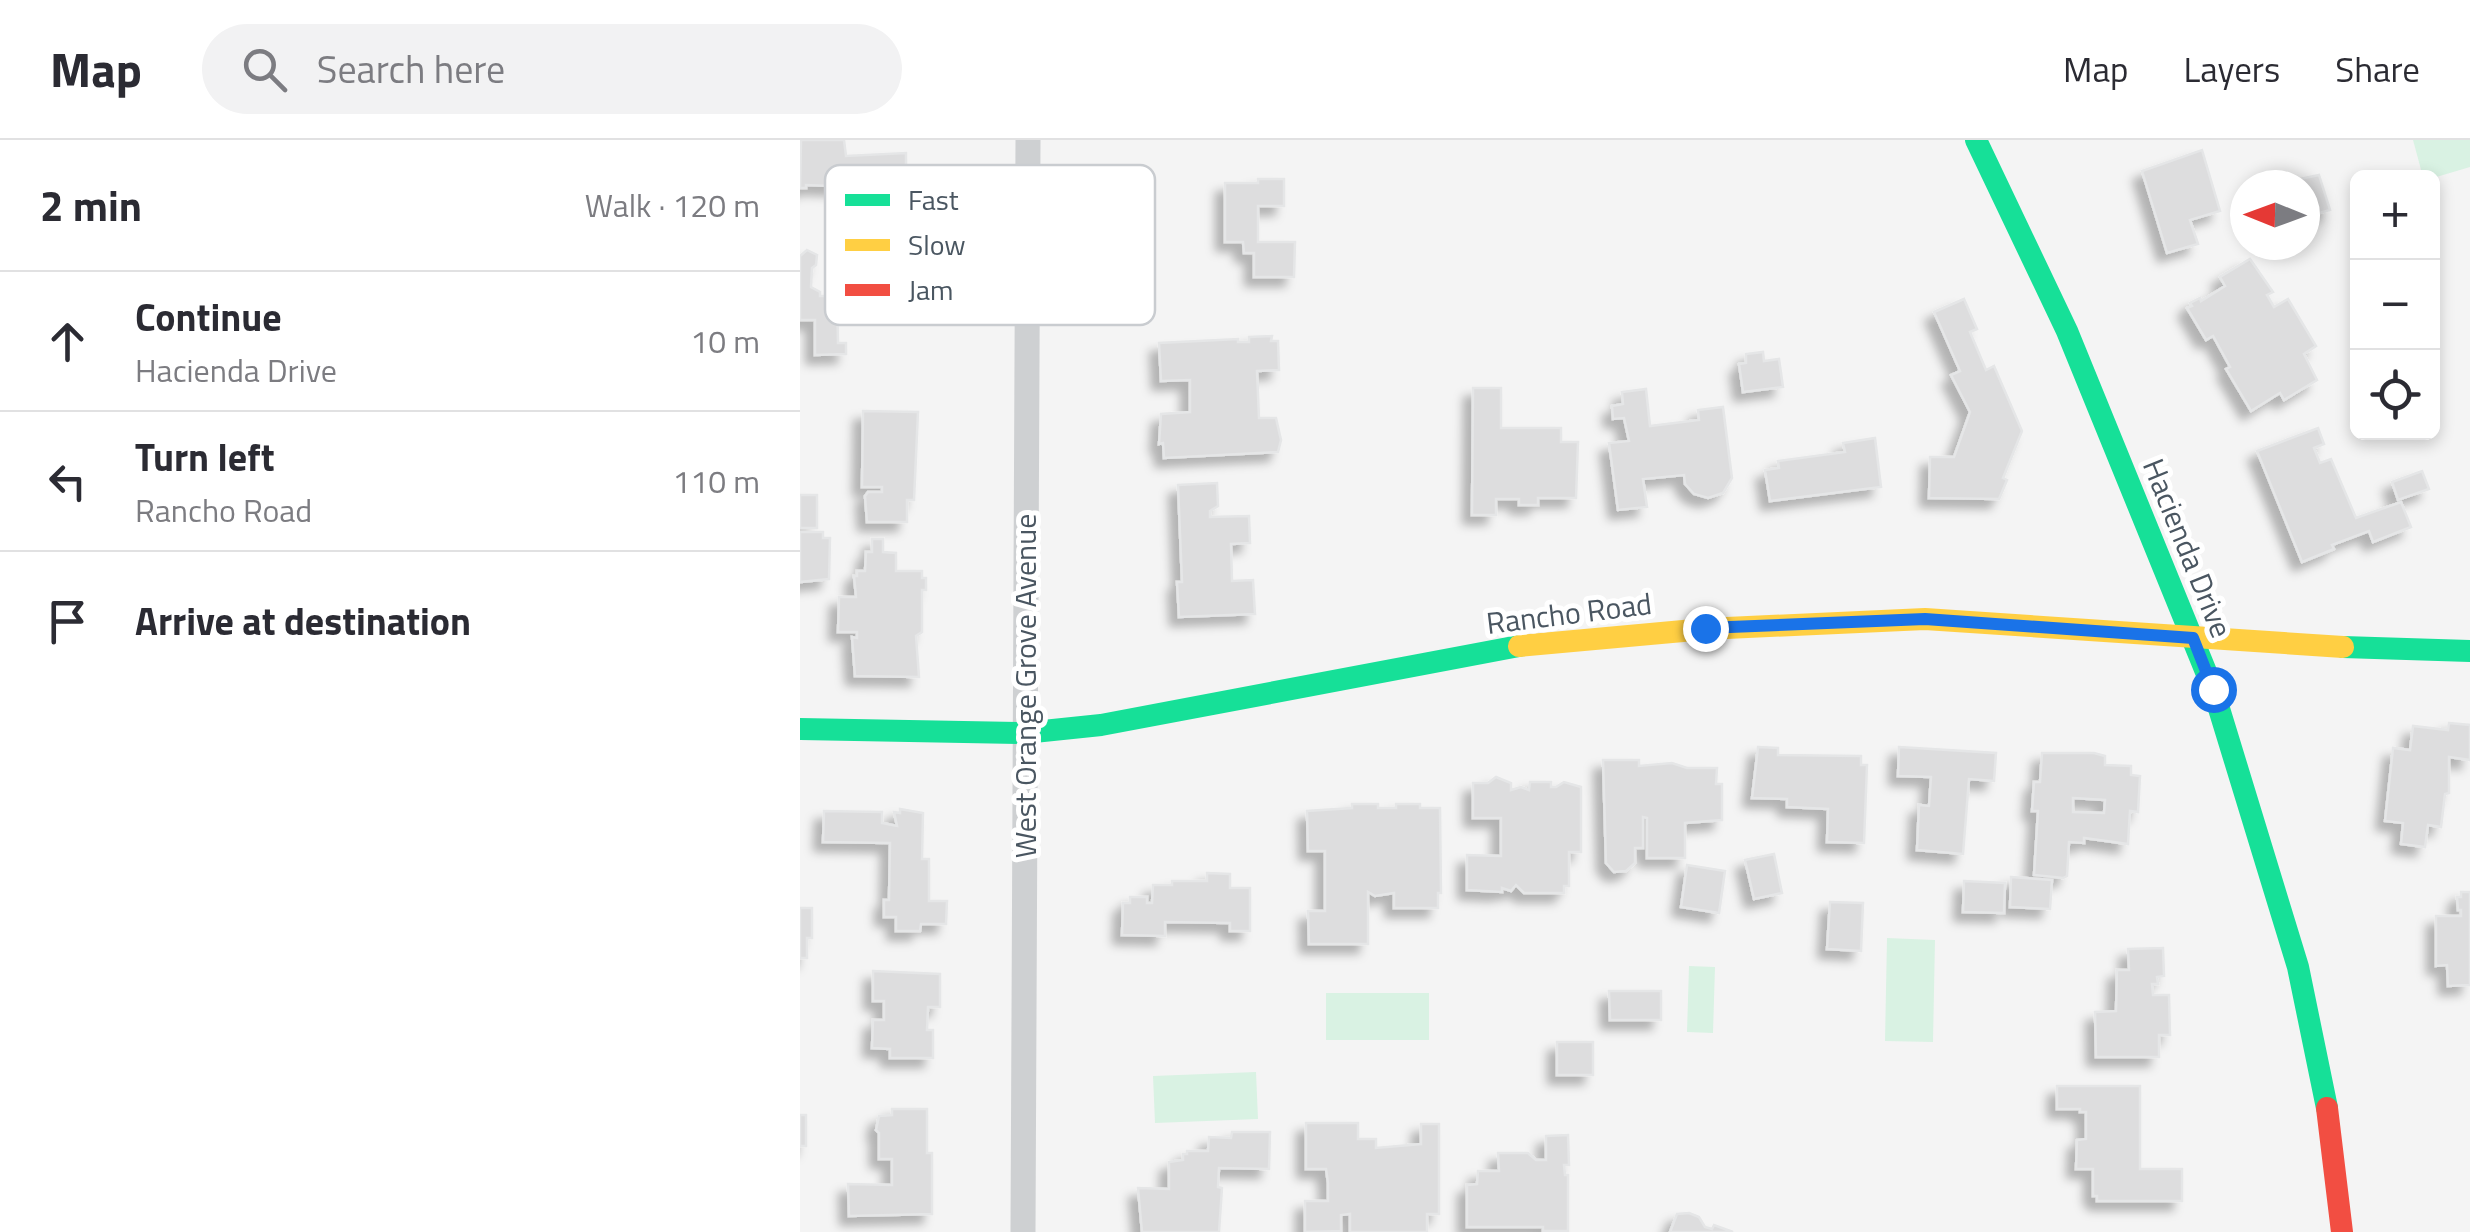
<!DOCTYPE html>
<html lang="en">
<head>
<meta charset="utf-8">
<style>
	:root { --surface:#fff; --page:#f2f2f3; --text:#2b2b33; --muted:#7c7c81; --line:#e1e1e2 }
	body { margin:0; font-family:"Titillium Web",sans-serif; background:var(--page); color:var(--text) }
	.controls { position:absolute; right:30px; top:30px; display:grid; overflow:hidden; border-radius:15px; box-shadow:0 5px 15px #0003 }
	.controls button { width:90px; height:90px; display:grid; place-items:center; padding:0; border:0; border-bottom:2px solid var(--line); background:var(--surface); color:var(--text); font:50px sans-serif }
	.compass { position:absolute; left:1430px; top:30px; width:90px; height:90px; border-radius:50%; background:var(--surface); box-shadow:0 5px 15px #0003; rotate:271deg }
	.stop { position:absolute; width:30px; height:30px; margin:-22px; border:8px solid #1a73e8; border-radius:50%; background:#fff }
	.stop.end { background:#1a73e8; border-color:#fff; box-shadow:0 2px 10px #0008 }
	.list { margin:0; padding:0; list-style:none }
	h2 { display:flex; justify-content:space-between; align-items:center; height:130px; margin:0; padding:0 40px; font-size:42px }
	h2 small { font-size:32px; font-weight:400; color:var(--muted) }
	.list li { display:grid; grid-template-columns:65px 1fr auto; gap:30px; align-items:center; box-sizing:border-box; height:140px; padding:0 40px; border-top:2px solid var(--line) }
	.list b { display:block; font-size:38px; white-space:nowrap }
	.list p { margin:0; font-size:32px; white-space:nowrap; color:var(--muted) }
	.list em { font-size:32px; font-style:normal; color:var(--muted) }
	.icon { flex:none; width:55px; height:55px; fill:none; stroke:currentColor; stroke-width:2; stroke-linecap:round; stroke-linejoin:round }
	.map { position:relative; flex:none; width:1670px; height:1092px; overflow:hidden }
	header { display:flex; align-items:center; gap:60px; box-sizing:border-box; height:140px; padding:0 50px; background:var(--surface); border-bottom:2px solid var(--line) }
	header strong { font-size:48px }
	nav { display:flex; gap:55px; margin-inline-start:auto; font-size:35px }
	.search { width:700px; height:90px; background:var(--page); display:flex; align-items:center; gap:25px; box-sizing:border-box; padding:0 35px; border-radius:55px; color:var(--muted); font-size:38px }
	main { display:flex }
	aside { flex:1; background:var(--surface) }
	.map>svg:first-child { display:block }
	.green { fill:#d9f2e3 }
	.building { fill:#ddddde; stroke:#e5e6e7; stroke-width:2.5; fill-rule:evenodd; filter:url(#shadow) }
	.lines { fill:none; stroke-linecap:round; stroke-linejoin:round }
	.street { stroke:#ced0d2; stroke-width:25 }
	.fast { stroke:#16e098; stroke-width:22 }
	.slow { stroke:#ffcf43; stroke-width:22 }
	.jam { stroke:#f24e42; stroke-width:22 }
	.route { stroke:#1a73e8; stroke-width:12 }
	.labels { text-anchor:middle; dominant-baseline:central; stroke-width:10; stroke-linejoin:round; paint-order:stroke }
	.street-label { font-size:30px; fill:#4a5661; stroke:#fff }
	.key { fill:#fff; stroke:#c9ccd0; stroke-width:2.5 }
	.key-label { font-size:28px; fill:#4a5661 }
</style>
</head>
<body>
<header>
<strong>Map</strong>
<div class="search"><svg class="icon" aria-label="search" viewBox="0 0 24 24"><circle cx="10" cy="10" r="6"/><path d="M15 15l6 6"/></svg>Search here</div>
<nav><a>Map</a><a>Layers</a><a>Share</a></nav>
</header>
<main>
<aside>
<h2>2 min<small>Walk · 120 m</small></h2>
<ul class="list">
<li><svg class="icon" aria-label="ahead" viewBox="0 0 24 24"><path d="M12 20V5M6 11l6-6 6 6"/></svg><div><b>Continue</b><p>Hacienda Drive</p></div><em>10 m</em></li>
<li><svg class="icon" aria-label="left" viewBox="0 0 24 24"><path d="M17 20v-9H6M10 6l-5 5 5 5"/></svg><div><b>Turn left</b><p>Rancho Road</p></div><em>110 m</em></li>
<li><svg class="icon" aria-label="arrive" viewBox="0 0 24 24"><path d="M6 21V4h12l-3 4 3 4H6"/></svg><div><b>Arrive at destination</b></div></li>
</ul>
</aside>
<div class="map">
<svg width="1670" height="1092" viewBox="0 0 1670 1092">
	<defs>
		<filter id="shadow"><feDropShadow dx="-9" dy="9" stdDeviation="5" flood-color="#0004"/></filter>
	</defs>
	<rect width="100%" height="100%" fill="#f4f4f4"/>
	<g class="green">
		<polygon points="1613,0 1670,0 1670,27 1633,38 1623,37"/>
		<polygon points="1087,798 1135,800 1133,902 1085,901"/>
		<polygon points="889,826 915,827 913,893 887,892"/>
		<rect x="526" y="853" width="103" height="47"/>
		<polygon points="456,932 458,979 355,983 353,936"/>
	</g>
	<g class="building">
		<polygon points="1,0 44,0 46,16 106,13 106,49 6,45 6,48 0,48"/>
		<polygon points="1402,10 1420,71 1390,80 1398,104 1367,113 1342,31"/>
		<polygon points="1519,35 1530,70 1505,77 1505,45 1470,45"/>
		<polygon points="458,39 484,39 484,66 458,66 458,102 495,102 494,137 454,137 454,113 444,113 443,102 425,102 425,43 458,43"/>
		<polygon points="7,110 17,115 16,125 12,128 11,147 20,152 20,156 37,156 38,203 46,203 46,214 15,215 15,180 0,180 0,116"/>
		<polygon points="1450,119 1473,152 1467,155 1474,167 1488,159 1516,206 1504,214 1517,240 1484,260 1480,253 1451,271 1426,229 1430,227 1413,196 1406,200 1387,168 1392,166 1390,163 1400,158 1401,161 1425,146 1420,137"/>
		<polygon points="1164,159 1177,189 1170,192 1186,230 1194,226 1222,291 1203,338 1207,340 1199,359 1129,358 1130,317 1154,317 1170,272 1151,235 1160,231 1134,172"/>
		<polygon points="472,196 471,201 478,201 479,230 457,231 459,278 476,278 481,300 478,312 364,318 363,303 359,304 361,274 390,272 390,240 361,241 359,203 438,199 438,202 449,202 449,197"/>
		<polygon points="963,212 964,221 979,219 983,247 943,252 939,224 946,223 946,214"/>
		<polygon points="673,248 701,248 701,288 761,288 761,302 778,302 776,358 738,358 738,365 719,365 719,359 696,359 696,375 672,375"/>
		<polygon points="846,249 850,286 899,280 898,270 923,267 932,338 923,353 908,358 894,354 885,344 884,335 843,339 847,367 818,370 809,303 829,301 824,278 813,279 812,266 823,264 822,252"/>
		<polygon points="63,271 118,272 114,360 107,360 107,382 67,382 65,356 68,352 82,352 82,347 62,347"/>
		<polygon points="1518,288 1524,304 1514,308 1520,323 1531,319 1556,378 1601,362 1611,387 1573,402 1569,391 1532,405 1534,409 1502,422 1457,311"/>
		<polygon points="1075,298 1081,347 970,361 965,330 979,328 978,321 1045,312 1043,303"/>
		<polygon points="1622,331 1629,349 1598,360 1592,342"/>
		<polygon points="417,343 418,366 410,371 410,377 449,376 450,403 431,404 432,441 453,440 455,474 379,477 377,442 382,442 378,345"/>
		<rect x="0" y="355" width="17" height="33"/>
		<polygon points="0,392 23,392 23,398 30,398 29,439 0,442"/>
		<polygon points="72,399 83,399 83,412 96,413 96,431 122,431 122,438 126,438 126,450 122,450 122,492 116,496 119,537 55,536 52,497 57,498 57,492 38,492 39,457 56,457 54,436 57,436 57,431 65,431 66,412 72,412"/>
		<polygon points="1649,583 1670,585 1670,620 1649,617 1649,653 1645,654 1641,687 1628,685 1625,707 1601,704 1603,683 1585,681 1593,608 1610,610 1613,586 1648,590"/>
		<polygon points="958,607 978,608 978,615 1061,616 1061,625 1067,625 1064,703 1027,702 1028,669 987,667 987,659 952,658"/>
		<polygon points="1099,607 1196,613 1194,641 1169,639 1163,714 1117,710 1119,665 1129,666 1131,637 1098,636"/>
		<path d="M1242,613H1294L1305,616V625L1331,626V635L1340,636L1338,672L1330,671L1328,704L1284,698V703L1269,702L1267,736L1263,738L1234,735L1238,671H1232L1234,642H1240ZM1273,658L1305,660L1304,673L1273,672Z"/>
		<polygon points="803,620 839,620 839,626 872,623 887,628 917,628 916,644 922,644 922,680 885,683 885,718 847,718 847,678 843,677 843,708 835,708 835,723 826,731 814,732 806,723"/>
		<polygon points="696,637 711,643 711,650 721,647 729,650 730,642 751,642 751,647 756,647 764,642 781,647 781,712 769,712 769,746 764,746 764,753 724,753 716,745 711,751 702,748 702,752 667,750 667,715 701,716 701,678 673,678 673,643 688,643"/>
		<polygon points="552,664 578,664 578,668 596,668 596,664 620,664 620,668 640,668 641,753 638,753 638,768 594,768 594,753 575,756 568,752 568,804 509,804 508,771 525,771 525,711 508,711 507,671 552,668"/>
		<polygon points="100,669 123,673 122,719 129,719 129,761 147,761 146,784 121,784 120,791 96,791 96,777 84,777 84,760 89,760 90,703 23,702 24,671 82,672 82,683 97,686 94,672 100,673"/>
		<polygon points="974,714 982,753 954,759 945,720"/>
		<polygon points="887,725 925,731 919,773 881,767"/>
		<polygon points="407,733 430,734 430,748 450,748 450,791 430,791 430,783 365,782 365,796 322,795 323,763 330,763 330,757 347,757 347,763 352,763 353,745 372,745 372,741 407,741"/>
		<polygon points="1211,737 1252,740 1250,769 1210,767"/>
		<polygon points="1164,741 1205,743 1204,773 1163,772"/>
		<polygon points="1661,752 1670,752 1670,845 1648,846 1647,825 1636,826 1636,776 1661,776 1661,770 1658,770 1657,757 1661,757"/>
		<polygon points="1030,762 1063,763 1061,811 1027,809"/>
		<polygon points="0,768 12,768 12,798 7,798 7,818 0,818"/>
		<polygon points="1363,808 1364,836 1357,837 1358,844 1352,844 1353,855 1369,855 1370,895 1359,895 1359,917 1296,917 1295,872 1316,871 1317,830 1329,830 1328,809"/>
		<polygon points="73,831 140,834 140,867 128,867 127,890 133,890 133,918 90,918 90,909 72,908 73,880 84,880 84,861 73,861"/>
		<polygon points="809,851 861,851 861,880 810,880"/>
		<rect x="757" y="902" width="36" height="33"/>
		<polygon points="1257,946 1340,946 1340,1029 1382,1029 1382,1061 1297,1061 1297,1056 1293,1056 1293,1029 1276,1029 1277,1000 1286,999 1286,972 1280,972 1280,969 1257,969"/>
		<polygon points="92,969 127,969 127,1013 132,1013 132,1074 49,1076 48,1044 92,1045 92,1019 79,1019 79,993 76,990 79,976 92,975"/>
		<rect x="0" y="975" width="6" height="31"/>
		<polygon points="506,983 558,983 558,999 576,999 576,1008 621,1004 621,984 639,984 639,1074 627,1074 627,1092 550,1092 550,1074 541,1075 541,1091 505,1092 505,1061 528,1061 528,1043 526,1029 506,1029"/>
		<polygon points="432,992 470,992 469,1029 419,1028 418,1047 422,1048 419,1092 342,1092 338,1048 369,1049 369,1022 383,1020 383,1014 387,1014 387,1011 408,1011 409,997 431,998"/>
		<polygon points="768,995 769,1025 764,1025 765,1035 768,1035 768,1091 743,1091 743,1087 667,1087 667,1045 677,1044 678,1031 699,1031 698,1013 728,1013 736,1020 746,1020 746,996"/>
		<polygon points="889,1073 899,1077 905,1087 912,1089 914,1085 933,1092 870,1092 877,1074"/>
	</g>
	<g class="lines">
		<polyline class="street" points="223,1092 228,0"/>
		<g class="fast">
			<polyline points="1176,0 1267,191 1413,549 1498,827 1527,968"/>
			<polyline points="1543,507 1670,511"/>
			<polyline points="0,589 224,593 301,585 719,506"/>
		</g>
		<polyline class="slow" points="719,506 905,489 1125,479 1543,507"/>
		<polyline class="jam" points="1527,968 1542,1092"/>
	</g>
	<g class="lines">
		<polyline class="route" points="905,488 1125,479 1393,498 1413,549"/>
	</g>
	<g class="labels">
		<g class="street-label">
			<text transform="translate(1388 408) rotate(68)">Hacienda Drive</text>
			<text transform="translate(769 473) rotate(-7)">Rancho Road</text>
			<text transform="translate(225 546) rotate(-90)">West Orange Grove Avenue</text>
		</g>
	</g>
	<rect x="25" y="25" width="330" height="160" rx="15" class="key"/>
	<rect x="45" y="54" width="45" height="12" fill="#16e098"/>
	<rect x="45" y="99" width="45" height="12" fill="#ffcf43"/>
	<rect x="45" y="144" width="45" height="12" fill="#f24e42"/>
	<g class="key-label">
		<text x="108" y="70">Fast</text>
		<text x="108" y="115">Slow</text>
		<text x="108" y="160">Jam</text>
	</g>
</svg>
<div class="controls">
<button>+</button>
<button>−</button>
<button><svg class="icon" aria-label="locate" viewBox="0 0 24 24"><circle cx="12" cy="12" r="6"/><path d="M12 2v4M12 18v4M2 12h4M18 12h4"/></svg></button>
</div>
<svg class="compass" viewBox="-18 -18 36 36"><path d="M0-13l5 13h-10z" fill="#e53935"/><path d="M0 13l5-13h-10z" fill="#7c7c81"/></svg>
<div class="stop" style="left:1413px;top:549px"></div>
<div class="stop end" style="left:905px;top:488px"></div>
</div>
</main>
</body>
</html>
